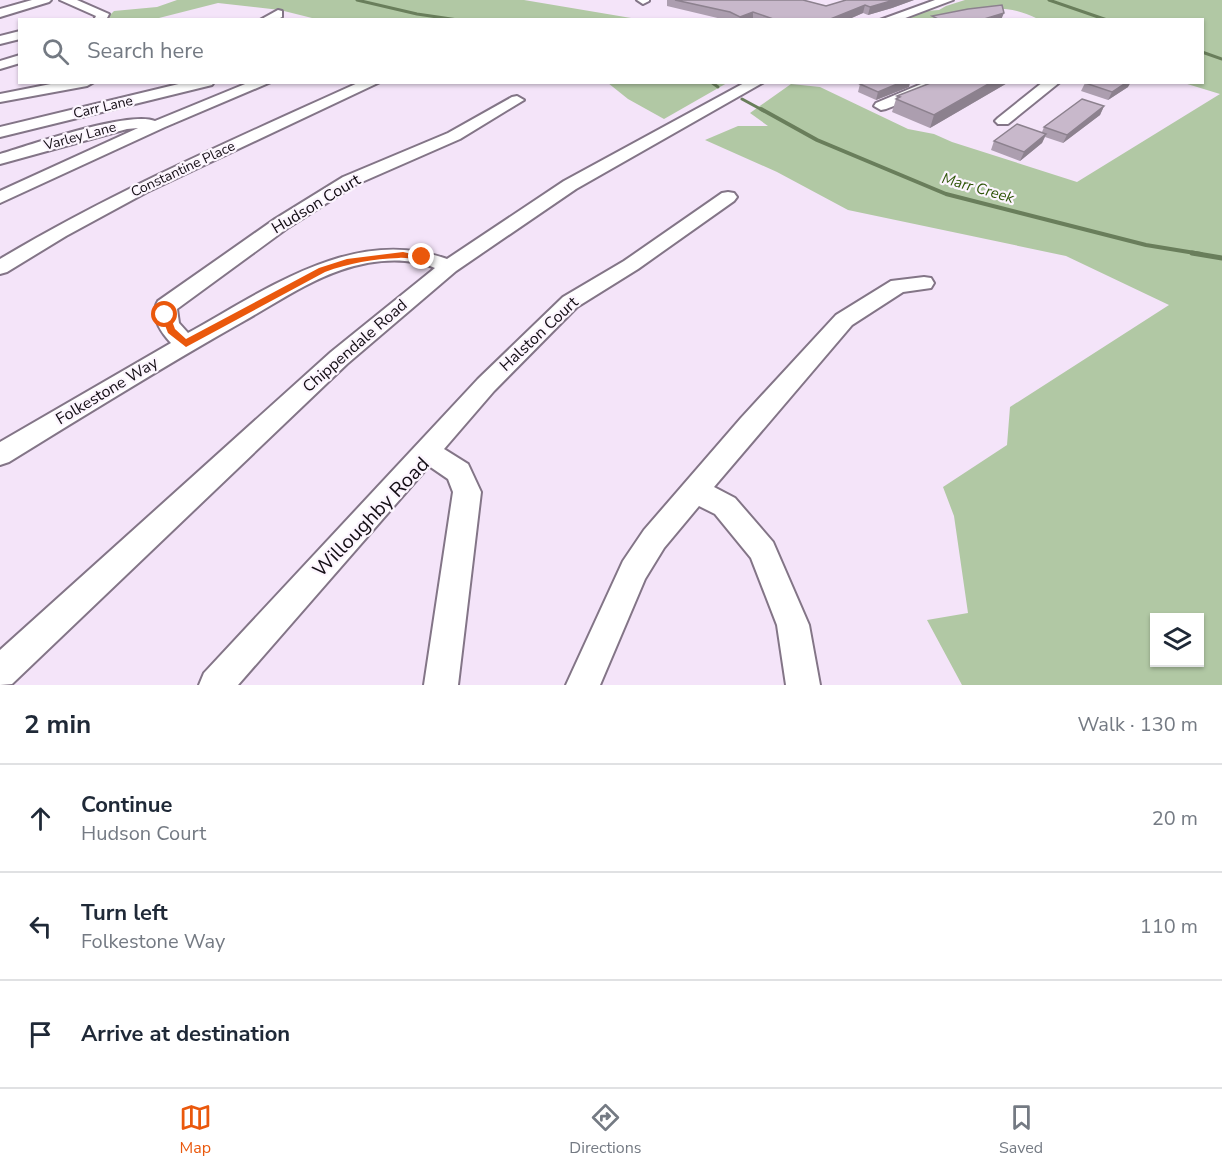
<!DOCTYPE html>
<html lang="en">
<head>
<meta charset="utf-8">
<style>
	:root { --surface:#fff; --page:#f2f2f3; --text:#1f2937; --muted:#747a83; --line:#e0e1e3; --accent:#ea580c }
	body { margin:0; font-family:"Nunito Sans",sans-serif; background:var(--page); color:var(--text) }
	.controls { position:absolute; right:18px; bottom:18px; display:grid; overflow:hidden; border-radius:0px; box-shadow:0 2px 4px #0004 }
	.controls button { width:54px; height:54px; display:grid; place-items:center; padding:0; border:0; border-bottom:2px solid var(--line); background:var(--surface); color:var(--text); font:30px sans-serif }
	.stop { position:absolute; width:18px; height:18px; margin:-14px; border:4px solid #ea580c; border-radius:50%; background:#fff }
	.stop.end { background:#ea580c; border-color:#fff; box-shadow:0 2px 6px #0008 }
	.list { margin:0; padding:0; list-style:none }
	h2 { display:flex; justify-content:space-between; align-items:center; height:78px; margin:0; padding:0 24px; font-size:26px }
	h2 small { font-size:20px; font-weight:400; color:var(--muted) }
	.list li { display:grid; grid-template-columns:39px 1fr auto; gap:18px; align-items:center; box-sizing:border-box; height:108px; padding:0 24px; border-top:2px solid var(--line) }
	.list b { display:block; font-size:22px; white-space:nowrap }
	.list p { margin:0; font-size:20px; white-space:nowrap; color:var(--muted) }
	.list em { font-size:20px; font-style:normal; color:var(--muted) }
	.icon { flex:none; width:33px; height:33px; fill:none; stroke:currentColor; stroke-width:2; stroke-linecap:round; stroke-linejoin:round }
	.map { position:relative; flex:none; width:1222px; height:685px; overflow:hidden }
	.search { position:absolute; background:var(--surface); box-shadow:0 2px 4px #0004; left:18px; right:18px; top:18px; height:66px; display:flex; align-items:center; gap:15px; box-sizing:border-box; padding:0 21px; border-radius:0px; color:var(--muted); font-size:22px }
	.sheet { height:402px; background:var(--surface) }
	nav { display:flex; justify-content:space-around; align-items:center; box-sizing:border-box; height:84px; border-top:2px solid var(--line); background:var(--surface); font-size:16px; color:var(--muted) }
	nav a { display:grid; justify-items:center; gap:3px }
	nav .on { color:var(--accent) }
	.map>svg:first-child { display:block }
	.green { fill:#b1c8a4; fill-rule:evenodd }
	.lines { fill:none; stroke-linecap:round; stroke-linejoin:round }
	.stream-far2 { stroke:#697e5b; stroke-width:3 }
	.stream-far1 { stroke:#697e5b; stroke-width:4 }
	.stream { stroke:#697e5b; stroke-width:5 }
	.minor-casing { stroke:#837587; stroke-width:4 }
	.minor { fill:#fff; fill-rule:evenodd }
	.wall { fill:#ac9eaf }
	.shaded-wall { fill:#8c818e }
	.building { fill:#c8b8cb; stroke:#8c818e; stroke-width:1.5 }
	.route { fill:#ea580c }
	.labels { text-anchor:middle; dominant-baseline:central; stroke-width:4.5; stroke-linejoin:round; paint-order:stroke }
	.far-street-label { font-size:14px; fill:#130d14; stroke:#fcf5fe }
	.far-water-label { font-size:15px; font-style:italic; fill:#2e5507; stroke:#fcf5fe }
	.street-label { font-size:16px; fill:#130d14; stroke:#fcf5fe }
	.near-street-label { font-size:20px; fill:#130d14; stroke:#fcf5fe }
</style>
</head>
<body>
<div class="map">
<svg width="1222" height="685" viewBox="0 0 1222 685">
	<rect width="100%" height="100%" fill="#f4e4f9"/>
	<g class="green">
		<polygon points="177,0 524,0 637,19 320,20 280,10 218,3 155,19 105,20 114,11 157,7"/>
		<path d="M965,0H1222V685H962L927,620L968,613L954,516L943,487L1007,445L1010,407L1169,305L1066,256L848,210L777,172L705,140L738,126H768L750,113L791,84L820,87L908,129L934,134L952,142L1077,182L1220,94L1184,83L1202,82V20L1038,19C999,0 979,11 939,19C928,21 914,19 902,19L926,11L939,10L946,6ZM1154,618H1200V662H1154Z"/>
		<polygon points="608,83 727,83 664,119 628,99"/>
	</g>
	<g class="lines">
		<g class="stream-far2">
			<polyline points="357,0 417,14 458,20"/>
			<polyline points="1049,0 1107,20"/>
			<polyline points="1202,52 1222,59"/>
			<polyline points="711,82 718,87"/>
			<polyline points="742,99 764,111"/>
		</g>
		<polyline class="stream-far1" points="761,109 817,140 946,194 1146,245 1201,254"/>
		<polyline class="stream" points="1192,253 1222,258"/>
		<g class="minor-casing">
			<g id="minor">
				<polygon points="32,0 51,0 49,2 0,17 0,9"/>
				<polygon points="60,0 77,0 109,14 106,20 94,20 96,16"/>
				<polygon points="637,0 649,0 649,1 643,4"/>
				<polygon points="935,0 953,0 900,20 880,20"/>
				<polygon points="278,10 282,11 282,17 276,20 260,20"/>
				<polygon points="20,31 20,39 0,44 0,36"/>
				<polygon points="20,55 20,63 0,69 0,61"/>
				<polygon points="61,82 94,82 87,86 0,102 0,94"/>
				<polygon points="187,82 214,82 212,85 0,137 0,127"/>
				<path d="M250,82H271L165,127L0,203V191L138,128L127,129L0,164V154C30,145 130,110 155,121Z"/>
				<path d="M360,82H380L147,192L66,236L7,272L0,274V259C116,190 237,138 360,82Z"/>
				<path d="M746,82H764L576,189L456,271L347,364L12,684L0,685V650L331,352L435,268C405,256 371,260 341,270C306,282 276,303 244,321C164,366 87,414 9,462L0,465V442L171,343C161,332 149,316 158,301L275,219L343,177L448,133L512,97L517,96L524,100L460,139L355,185L289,227L177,309L179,323L188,333C266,290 354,225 447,259L564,181Z"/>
				<polygon points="926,82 944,82 930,92 886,109 881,110 874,106 876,103"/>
				<polygon points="1043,82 1060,82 1008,124 998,124 995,121 998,118"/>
				<polygon points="728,192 734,193 737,197 734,201 638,269 577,307 494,391 444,449 468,464 481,492 458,685 424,685 453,492 448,479 429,466 238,685 199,685 204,673 478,379 563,297 624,261 722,193"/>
				<polygon points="924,277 931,278 934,283 931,288 903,292 852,325 714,487 735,498 773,542 809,625 820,685 786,685 777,625 751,558 715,514 699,506 664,548 645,579 600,685 566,685 623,561 644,530 741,418 836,315 891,281"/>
			</g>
		</g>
		<use href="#minor" class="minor"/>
	</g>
	<g class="wall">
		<polygon points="667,0 803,0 826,6 846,0 914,0 892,8 868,15 863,13 847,20 726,20 667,6"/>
		<polygon points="863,82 910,82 909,87 876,100 858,92 860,84"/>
		<polygon points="933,82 1009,82 930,128 892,112 897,96"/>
		<polygon points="1085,83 1128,87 1108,100 1081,91"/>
		<polygon points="1104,106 1100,115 1063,143 1045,137 1042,143 1020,161 991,150 994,141 1042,132 1044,127"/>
	</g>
	<g class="shaded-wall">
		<polygon points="894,0 914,0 892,8 868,15 870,7"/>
		<polygon points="865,5 863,13 847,20 828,20"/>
		<polygon points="753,12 753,20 739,20 740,17"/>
		<polygon points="1004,13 1001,20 981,20"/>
		<polygon points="902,82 910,82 909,87 876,100 878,92"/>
		<polygon points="992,82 1009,82 930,128 934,115"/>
		<polygon points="1127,82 1131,82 1128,87 1108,100 1112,92"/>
		<polygon points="1104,106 1100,115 1063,143 1067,135"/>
		<polygon points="1046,134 1042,143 1020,161 1024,152"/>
	</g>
	<g class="building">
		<polygon points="675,0 803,0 826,6 846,0 894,0 870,7 865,5 828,20 776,20 753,12 740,17 730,12"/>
		<polygon points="1002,5 1004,13 981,20 940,20 932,16 968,9"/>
		<polygon points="863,82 902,82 878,92 860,84"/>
		<polygon points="933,82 992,82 934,115 896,99 900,97 897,96"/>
		<polygon points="1086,82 1127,82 1112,92 1085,83"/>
		<polygon points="1082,99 1104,106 1067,135 1044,127"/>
		<polygon points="1017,124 1046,134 1024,152 994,141"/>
	</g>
	<path class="route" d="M403,252L426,257C419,262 408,257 399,258C373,259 349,263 325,272L186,347L168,333L161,315L169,313L175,329L186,339L319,268L347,259Z"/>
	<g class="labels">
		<g class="far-street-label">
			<text transform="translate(103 107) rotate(-13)">Carr Lane</text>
			<text transform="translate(80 136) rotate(-15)">Varley Lane</text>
			<text transform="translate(183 169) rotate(-25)">Constantine Place</text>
		</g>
		<g class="far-water-label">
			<text transform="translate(978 188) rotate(16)">Marr Creek</text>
		</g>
		<g class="street-label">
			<text transform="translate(316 204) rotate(-31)">Hudson Court</text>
			<text transform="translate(539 334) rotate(-43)">Halston Court</text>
			<text transform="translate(355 346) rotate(-41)">Chippendale Road</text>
			<text transform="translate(107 391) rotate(-31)">Folkestone Way</text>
		</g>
		<g class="near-street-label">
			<text transform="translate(371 517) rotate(-46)">Willoughby Road</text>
		</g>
	</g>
</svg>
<div class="controls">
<button><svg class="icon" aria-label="layers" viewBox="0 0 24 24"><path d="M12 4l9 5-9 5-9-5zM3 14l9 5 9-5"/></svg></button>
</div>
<div class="stop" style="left:165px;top:315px"></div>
<div class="stop end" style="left:422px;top:257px"></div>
<div class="search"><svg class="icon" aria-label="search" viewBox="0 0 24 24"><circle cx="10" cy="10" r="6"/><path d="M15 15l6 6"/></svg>Search here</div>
</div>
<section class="sheet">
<h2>2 min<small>Walk · 130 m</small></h2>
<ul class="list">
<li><svg class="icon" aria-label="ahead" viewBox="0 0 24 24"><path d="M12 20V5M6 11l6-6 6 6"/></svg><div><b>Continue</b><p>Hudson Court</p></div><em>20 m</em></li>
<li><svg class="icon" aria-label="left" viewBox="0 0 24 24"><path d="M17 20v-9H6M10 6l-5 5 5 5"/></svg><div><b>Turn left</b><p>Folkestone Way</p></div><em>110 m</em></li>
<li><svg class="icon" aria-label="arrive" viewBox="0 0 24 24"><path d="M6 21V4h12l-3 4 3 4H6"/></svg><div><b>Arrive at destination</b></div></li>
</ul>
</section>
<nav>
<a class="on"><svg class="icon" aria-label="map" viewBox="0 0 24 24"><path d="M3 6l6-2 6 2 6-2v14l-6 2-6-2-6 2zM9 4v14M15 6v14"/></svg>Map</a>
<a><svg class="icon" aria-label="directions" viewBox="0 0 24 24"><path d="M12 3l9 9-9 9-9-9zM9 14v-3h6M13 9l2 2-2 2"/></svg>Directions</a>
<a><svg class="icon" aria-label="saved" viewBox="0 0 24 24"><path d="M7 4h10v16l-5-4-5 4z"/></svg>Saved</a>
</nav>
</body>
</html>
